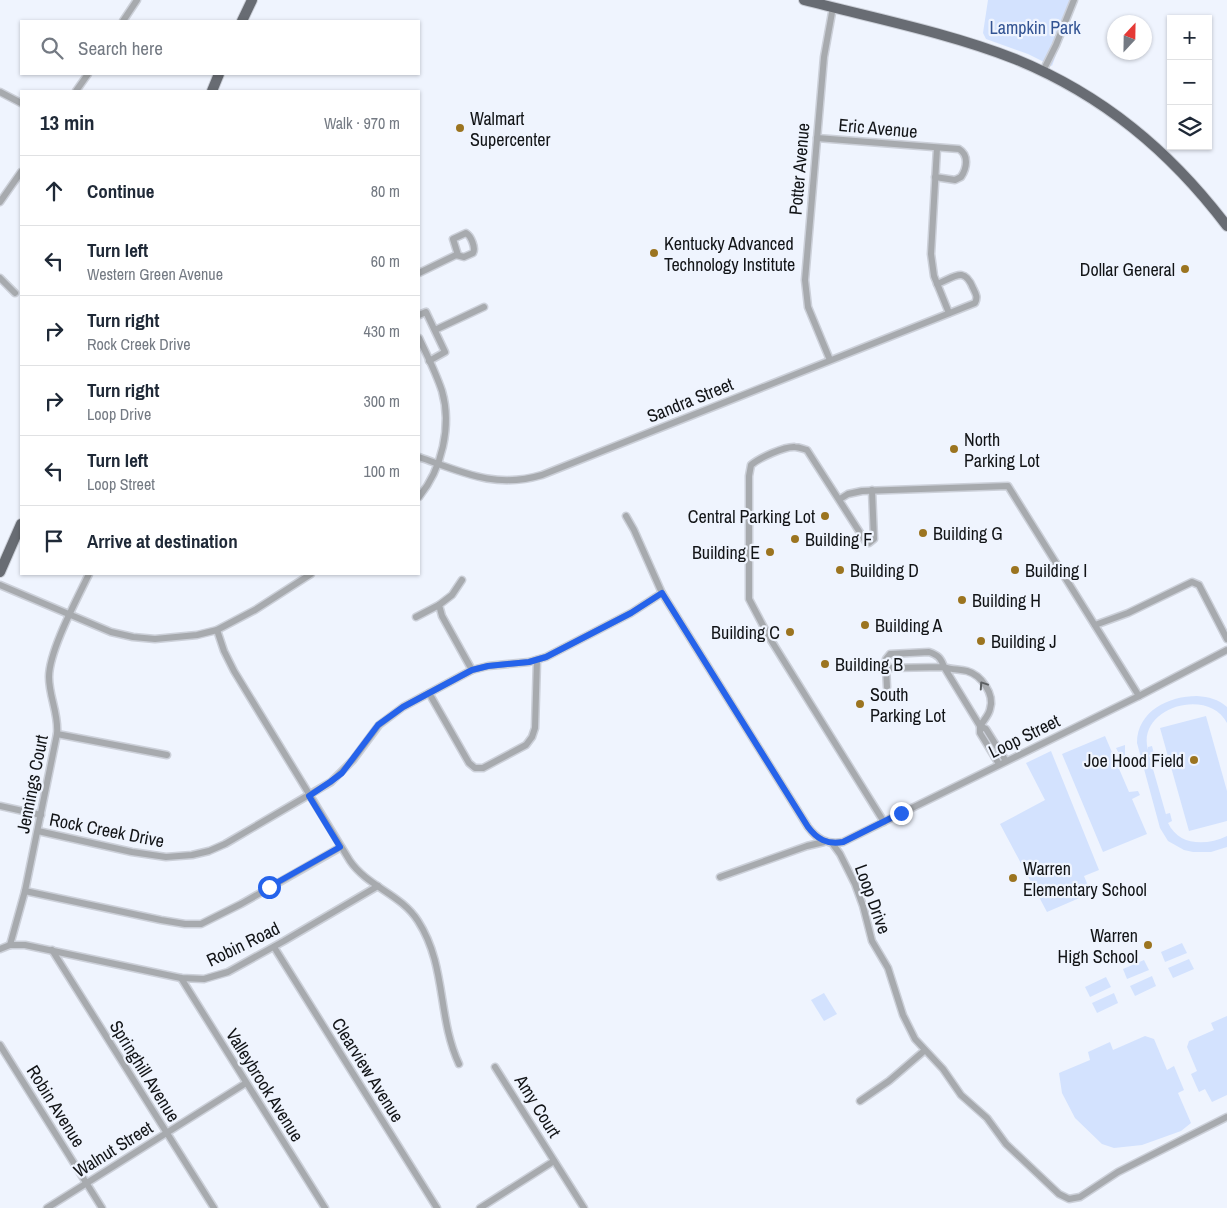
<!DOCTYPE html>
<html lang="en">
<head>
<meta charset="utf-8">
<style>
	:root { --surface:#fff; --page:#f2f2f3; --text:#1f2937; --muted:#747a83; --line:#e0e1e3 }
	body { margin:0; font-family:"Archivo Narrow",sans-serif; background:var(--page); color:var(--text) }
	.controls { position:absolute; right:15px; top:15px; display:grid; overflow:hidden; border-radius:0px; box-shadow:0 1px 4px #0004 }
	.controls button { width:45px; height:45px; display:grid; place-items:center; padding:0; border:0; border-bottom:1px solid var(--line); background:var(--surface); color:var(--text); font:25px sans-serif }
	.compass { position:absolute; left:1107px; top:15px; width:45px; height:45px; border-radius:50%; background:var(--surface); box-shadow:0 1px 4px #0004; rotate:22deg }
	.stop { position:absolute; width:15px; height:15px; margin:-11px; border:4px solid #2563eb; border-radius:50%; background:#fff }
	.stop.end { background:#2563eb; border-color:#fff; box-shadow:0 1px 5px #0008 }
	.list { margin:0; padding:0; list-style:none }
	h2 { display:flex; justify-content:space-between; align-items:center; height:65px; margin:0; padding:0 20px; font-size:21px }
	h2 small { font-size:16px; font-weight:400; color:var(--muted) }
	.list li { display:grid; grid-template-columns:32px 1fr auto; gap:15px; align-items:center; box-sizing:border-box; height:70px; padding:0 20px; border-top:1px solid var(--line) }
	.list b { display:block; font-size:19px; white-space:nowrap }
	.list p { margin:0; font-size:16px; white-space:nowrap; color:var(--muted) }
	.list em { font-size:16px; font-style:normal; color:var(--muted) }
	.icon { flex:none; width:28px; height:28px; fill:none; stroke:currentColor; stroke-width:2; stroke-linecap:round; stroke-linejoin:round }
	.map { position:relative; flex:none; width:1227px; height:1208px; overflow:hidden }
	.search { position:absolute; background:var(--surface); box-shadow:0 1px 4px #0004; left:20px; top:20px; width:400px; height:55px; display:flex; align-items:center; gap:12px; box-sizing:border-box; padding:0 18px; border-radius:0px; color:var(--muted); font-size:19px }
	.panel { position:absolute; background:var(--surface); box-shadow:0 1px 4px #0004; left:20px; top:90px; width:400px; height:485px; border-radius:0px }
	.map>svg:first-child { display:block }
	.green { fill:#d3e2fe }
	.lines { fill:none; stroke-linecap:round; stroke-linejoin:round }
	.minor-casing { stroke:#ccd0d9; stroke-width:9 }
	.primary-casing { stroke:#ccd0d9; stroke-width:12 }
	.minor { stroke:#a7aaae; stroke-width:6 }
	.primary { stroke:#686c73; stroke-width:10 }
	.oneway { stroke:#5c5f62 }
	.route { stroke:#2563eb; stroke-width:6 }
	.poi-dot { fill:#9b7420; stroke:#eff4fe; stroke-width:2 }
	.labels { text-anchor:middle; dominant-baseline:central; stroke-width:4.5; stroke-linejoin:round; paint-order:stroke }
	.park-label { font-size:18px; fill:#335493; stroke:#eff4fe }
	.poi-label { font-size:18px; fill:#121417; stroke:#eff4fe; text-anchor:start }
	.street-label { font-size:18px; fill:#121417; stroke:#eff4fe }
</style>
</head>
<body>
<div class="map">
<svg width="1227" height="1208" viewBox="0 0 1227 1208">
	<rect width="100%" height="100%" fill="#eff4fe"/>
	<g class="green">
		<polygon points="988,0 1076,0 1052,66 1028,54 986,39 983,33"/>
		<path d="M1197,696C1209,697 1218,699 1227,707V723C1208,686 1136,708 1148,750V747L1152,746L1154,754L1149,755L1167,818L1166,814L1170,813L1172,821L1168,823C1179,846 1206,846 1227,836V847L1211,852H1193L1184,850L1168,841L1160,828L1137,743C1137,711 1169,696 1197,696Z"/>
		<polygon points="1206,716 1227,791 1227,821 1189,831 1160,728"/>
		<polygon points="1105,736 1129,792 1138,791 1140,795 1132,799 1147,834 1103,852 1062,754"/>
		<polygon points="1125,745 1125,759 1127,762 1124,763 1116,748"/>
		<polygon points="1051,751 1099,870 1084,876 1091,893 1047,912 1000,824 1045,800 1026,763"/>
		<polygon points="1182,943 1187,953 1165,962 1161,952"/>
		<polygon points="1189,959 1194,969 1173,978 1168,968"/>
		<polygon points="1144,960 1149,970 1127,979 1123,969"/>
		<polygon points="1152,976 1156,986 1135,996 1130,986"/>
		<polygon points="1106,977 1111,987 1090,997 1085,987"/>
		<polygon points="824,993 837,1014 824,1021 811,1000"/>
		<polygon points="1114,993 1118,1003 1097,1013 1092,1003"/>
		<polygon points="1227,1016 1227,1095 1212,1102 1205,1089 1199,1092 1191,1074 1197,1071 1187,1047 1189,1041 1214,1030 1211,1023"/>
		<polygon points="1145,1036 1154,1039 1167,1070 1174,1066 1184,1090 1178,1093 1191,1123 1181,1131 1142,1145 1114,1148 1102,1144 1075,1118 1062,1093 1059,1073 1090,1060 1088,1052 1110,1042 1113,1050"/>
	</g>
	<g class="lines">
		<g class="minor-casing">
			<g id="minor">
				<polyline points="123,21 137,0"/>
				<polyline points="1043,71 1056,45 1074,0"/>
				<polyline points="76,91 88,74"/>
				<polyline points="0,92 21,103"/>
				<path d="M817,138L959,149C969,155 967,168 961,177L955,180L935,177"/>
				<polyline points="937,148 931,254 934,276 949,313"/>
				<polyline points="0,202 21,172"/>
				<path d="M419,273L456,255L464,257L473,253C476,248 471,236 466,233L453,239L458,255"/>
				<polyline points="0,278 15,293"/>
				<polyline points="419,315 426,312 445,352 429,361"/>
				<polyline points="435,330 484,307"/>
				<path d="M419,338C427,355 436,373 442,391C452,426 442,469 419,497"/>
				<polyline points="830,360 808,307 805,280 824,57 833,7"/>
				<path d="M419,457C462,472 495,489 542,475L975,303C978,297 976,294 973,288C964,266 955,277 937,284"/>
				<path d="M872,490L874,539L869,543L866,542L807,450C803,449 799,447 795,447C785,446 759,458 751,465L749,476V599L769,637L884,822"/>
				<polyline points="840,499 848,494 862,491 1008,486 1139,696"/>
				<path d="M626,516L634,530L662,593L808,827C817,839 827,845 843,842L1139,696L1227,650"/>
				<polyline points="462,580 452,595 439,605 442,616 472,670"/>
				<polyline points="0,585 111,632 133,637 155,639 197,635 217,630 255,610 311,574"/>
				<polyline points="416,617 439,605"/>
				<polyline points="1095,625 1128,613 1192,582 1199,585 1227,639"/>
				<path d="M217,630L224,651L234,671L350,861C368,887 401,894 418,921C447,966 437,1017 459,1064"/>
				<path d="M886,668V659L890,654L929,652C938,655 941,658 944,667C952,670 959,669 967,671C981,675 995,694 990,709C989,715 984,720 980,726L944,667L886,668L887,687"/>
				<polyline points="429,693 469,763 475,768 483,768 526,745 532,737 535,728 537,660"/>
				<polyline points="57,734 167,755"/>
				<polyline points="999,764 980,733 980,726 986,729 1006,761"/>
				<polyline points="0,806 41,815"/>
				<polyline points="38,831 132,852 166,857 192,855 209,851 225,844 331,782 353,760 379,725 403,707 472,670 488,666 529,662 546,657 631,613 662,593"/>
				<polyline points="832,843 840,854 855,884 863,906 872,941 888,968 903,1015 915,1039 943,1069 961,1095 987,1118 1006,1144 1059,1194 1069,1199 1080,1197 1118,1172 1227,1117"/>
				<polyline points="720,877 807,846 824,842"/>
				<polyline points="25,891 161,920 185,924 201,924 241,904 341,847"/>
				<path d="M10,945L25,891L57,734C59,714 49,697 49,677C49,651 77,599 89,574"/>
				<polyline points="274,947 437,1208"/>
				<polyline points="0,949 10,945 25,945 181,978 204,979 228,972 284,941 378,886"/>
				<polyline points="52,950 214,1208"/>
				<polyline points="181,978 325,1208"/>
				<polyline points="0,1045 102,1208"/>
				<polyline points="495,1067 584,1208"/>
				<polyline points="860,1101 889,1081 924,1051"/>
				<polyline points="47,1208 246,1083"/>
				<polyline points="480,1208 554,1161"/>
			</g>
		</g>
		<g class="primary-casing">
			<g id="primary">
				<path d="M804,0C873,18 949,33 1015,59C1103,95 1170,151 1227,226"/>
				<polyline points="242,21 252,0"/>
				<polyline points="212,91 219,74"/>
				<polyline points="0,572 21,524"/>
			</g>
		</g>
		<use href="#minor" class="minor"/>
		<use href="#primary" class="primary"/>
	</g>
	<defs><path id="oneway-chevron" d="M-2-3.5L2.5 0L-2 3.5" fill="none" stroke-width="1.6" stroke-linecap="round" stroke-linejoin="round" transform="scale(1.25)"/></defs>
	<use class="oneway" href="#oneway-chevron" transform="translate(983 685) rotate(-124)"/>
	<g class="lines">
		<path class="route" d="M269,887L340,847L309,796L330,782L342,773L378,725L403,707L472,670L488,666L529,662L546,657L631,613L662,593L808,827C817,839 827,845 843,842L901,813"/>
	</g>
	<g class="poi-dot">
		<circle cx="460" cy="128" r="5"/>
		<circle cx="654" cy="253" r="5"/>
		<circle cx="1185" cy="269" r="5"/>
		<circle cx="954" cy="449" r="5"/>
		<circle cx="825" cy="516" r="5"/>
		<circle cx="923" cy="533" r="5"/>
		<circle cx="795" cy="539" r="5"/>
		<circle cx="770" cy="552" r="5"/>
		<circle cx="840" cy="570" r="5"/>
		<circle cx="1015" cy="570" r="5"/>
		<circle cx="962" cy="600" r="5"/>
		<circle cx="865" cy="625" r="5"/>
		<circle cx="790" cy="632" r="5"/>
		<circle cx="981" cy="641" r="5"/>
		<circle cx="825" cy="664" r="5"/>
		<circle cx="860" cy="704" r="5"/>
		<circle cx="1194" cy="760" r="5"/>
		<circle cx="1013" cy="878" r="5"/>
		<circle cx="1148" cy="945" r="5"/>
	</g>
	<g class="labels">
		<g class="park-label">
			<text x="1035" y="27">Lampkin Park</text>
		</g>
		<g class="poi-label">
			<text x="470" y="118">Walmart<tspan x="470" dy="21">Supercenter</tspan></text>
			<text x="664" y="243">Kentucky Advanced<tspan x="664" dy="21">Technology Institute</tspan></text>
			<text x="1175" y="269" text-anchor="end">Dollar General</text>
			<text x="964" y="439">North<tspan x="964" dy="21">Parking Lot</tspan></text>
			<text x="815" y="516" text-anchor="end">Central Parking Lot</text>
			<text x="933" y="533">Building G</text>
			<text x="805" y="539">Building F</text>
			<text x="760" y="552" text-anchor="end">Building E</text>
			<text x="850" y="570">Building D</text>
			<text x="1025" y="570">Building I</text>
			<text x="972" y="600">Building H</text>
			<text x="875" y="625">Building A</text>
			<text x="780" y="632" text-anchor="end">Building C</text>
			<text x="991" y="641">Building J</text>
			<text x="835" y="664">Building B</text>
			<text x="870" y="694">South<tspan x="870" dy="21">Parking Lot</tspan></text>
			<text x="1184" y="760" text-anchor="end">Joe Hood Field</text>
			<text x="1023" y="868">Warren<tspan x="1023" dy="21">Elementary School</tspan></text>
			<text x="1138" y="935" text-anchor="end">Warren<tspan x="1138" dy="21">High School</tspan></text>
		</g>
		<g class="street-label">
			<text transform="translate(878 128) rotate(5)">Eric Avenue</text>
			<text transform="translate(799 169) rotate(-85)">Potter Avenue</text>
			<text transform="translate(690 400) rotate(-22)">Sandra Street</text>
			<text transform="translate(1024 736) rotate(-26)">Loop Street</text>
			<text transform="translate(32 784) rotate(-79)">Jennings Court</text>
			<text transform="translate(107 830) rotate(11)">Rock Creek Drive</text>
			<text transform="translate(873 899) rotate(70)">Loop Drive</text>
			<text transform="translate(243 944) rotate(-26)">Robin Road</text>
			<text transform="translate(368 1070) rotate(58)">Clearview Avenue</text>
			<text transform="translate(145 1071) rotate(58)">Springhill Avenue</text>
			<text transform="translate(265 1085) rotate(58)">Valleybrook Avenue</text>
			<text transform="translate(56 1106) rotate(58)">Robin Avenue</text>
			<text transform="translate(538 1106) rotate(58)">Amy Court</text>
			<text transform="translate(113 1149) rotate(-32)">Walnut Street</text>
		</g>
	</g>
</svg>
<div class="controls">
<button>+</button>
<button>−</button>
<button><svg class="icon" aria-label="layers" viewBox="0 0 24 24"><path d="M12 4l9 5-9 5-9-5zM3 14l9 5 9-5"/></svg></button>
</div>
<svg class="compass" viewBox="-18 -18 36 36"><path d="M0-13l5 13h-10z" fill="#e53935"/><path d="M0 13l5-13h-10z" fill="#747a83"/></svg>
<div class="stop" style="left:269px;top:887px"></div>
<div class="stop end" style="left:901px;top:813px"></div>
<div class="search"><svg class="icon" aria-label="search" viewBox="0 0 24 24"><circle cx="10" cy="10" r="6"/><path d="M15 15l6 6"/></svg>Search here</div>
<section class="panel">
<h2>13 min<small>Walk · 970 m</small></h2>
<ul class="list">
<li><svg class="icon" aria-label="ahead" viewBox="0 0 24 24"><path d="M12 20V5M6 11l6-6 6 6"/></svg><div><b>Continue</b></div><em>80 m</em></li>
<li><svg class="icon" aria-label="left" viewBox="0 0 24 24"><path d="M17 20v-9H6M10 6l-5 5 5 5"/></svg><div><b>Turn left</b><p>Western Green Avenue</p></div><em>60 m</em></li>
<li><svg class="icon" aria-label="right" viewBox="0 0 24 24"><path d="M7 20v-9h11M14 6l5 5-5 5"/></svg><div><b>Turn right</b><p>Rock Creek Drive</p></div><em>430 m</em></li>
<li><svg class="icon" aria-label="right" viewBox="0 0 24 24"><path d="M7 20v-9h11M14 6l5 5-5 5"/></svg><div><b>Turn right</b><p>Loop Drive</p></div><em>300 m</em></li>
<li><svg class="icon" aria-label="left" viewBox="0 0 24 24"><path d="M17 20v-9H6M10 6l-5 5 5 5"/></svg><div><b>Turn left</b><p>Loop Street</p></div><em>100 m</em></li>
<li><svg class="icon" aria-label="arrive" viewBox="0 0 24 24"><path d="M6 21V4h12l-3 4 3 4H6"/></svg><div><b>Arrive at destination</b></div></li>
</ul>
</section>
</div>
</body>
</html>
